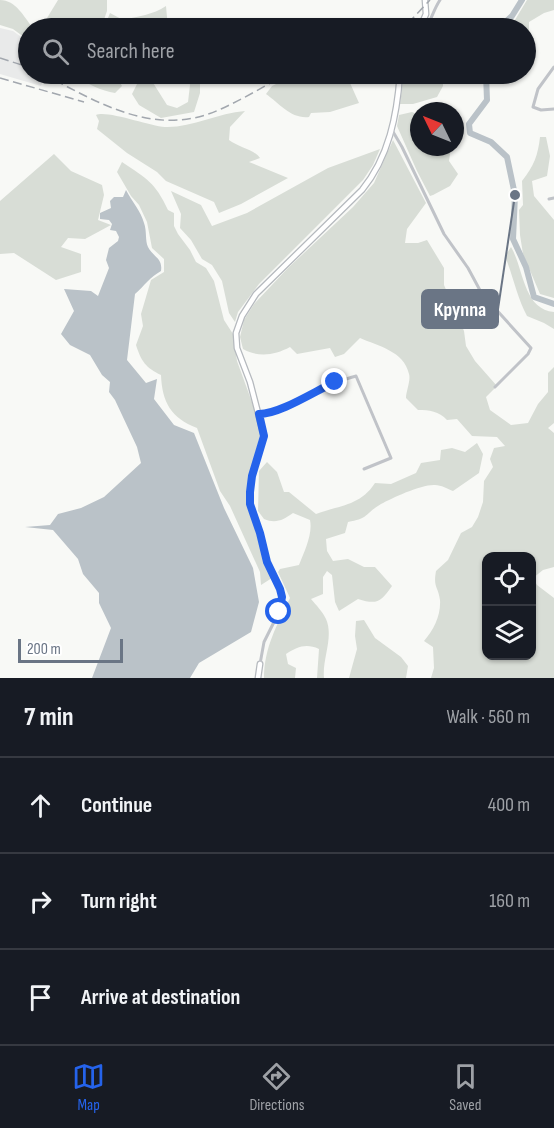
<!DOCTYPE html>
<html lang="en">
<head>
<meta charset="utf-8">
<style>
	:root { --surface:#171b24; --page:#20242c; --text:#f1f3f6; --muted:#9ea1a6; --line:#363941; --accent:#2563eb }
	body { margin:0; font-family:"Sofia Sans Condensed",sans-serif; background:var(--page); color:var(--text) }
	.controls { position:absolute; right:18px; bottom:18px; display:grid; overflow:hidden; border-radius:12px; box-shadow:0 2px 4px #0004 }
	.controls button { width:54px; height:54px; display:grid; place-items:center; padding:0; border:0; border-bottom:2px solid var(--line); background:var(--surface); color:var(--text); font:30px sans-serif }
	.compass { position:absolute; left:410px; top:102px; width:54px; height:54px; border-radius:50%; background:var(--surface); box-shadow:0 2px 4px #0004; rotate:313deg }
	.scale { position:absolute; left:18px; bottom:15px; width:105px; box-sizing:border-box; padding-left:6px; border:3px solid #6a7585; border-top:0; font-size:16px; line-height:21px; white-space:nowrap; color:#6a7585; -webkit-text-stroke:4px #fff; paint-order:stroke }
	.stop { position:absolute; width:18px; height:18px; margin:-14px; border:4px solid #2563eb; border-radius:50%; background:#fff }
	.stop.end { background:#2563eb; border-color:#fff; box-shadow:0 2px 6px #0008 }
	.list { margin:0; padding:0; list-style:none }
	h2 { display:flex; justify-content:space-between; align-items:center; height:78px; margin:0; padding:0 24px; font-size:26px }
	h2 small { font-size:20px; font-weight:400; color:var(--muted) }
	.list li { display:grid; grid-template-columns:39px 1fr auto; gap:18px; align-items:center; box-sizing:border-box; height:96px; padding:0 24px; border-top:2px solid var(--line) }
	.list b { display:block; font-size:22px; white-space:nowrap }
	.list em { font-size:20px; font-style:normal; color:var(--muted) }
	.icon { flex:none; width:33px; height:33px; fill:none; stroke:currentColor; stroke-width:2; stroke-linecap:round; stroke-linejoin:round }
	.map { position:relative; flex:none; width:554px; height:678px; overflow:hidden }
	.search { position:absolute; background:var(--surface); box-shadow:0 2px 4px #0004; left:18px; right:18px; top:18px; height:66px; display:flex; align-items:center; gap:15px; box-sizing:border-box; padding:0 21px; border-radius:33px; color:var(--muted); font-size:22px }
	.sheet { height:366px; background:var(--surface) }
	nav { display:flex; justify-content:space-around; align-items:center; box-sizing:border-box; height:84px; border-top:2px solid var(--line); background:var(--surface); font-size:16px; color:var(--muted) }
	nav a { display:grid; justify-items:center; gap:3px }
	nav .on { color:var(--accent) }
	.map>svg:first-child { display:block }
	.built { fill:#e9eaea }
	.green { fill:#d8ddd6; fill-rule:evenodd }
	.water { fill:#bac2c8 }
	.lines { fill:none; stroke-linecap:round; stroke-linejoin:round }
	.river { stroke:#bac2c8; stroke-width:6 }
	.secondary-casing { stroke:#b5b9be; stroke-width:7 }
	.street { stroke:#c0c3c8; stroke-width:3 }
	.secondary { stroke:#fff; stroke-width:4.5 }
	.rail { stroke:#a2a7ae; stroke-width:1.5; stroke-dasharray:9 4.5; stroke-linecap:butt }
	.route { stroke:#2563eb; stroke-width:8 }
	.leader { fill:none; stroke:#6a7585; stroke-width:2 }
	.callout-dot { fill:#6a7585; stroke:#fff; stroke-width:2 }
	.callout { fill:#6a7585; stroke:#6a7585; stroke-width:2 }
	.callout-label { font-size:20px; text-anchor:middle; font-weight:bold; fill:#fff }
</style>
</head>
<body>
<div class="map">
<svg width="554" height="678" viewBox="0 0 554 678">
	<rect width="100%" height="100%" fill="#f8f9f6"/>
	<polygon class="built" points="0,28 13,31 28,42 28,74 45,74 41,86 0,74"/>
	<g class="green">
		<path d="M0,0C16,0 24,17 33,28H28V40L13,29L0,25Z"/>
		<polygon points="58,0 107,0 107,11 101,28 46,28 44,23"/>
		<polygon points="527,0 554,0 554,10 544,13 529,22 529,41 526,53 526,28 512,28 515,20"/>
		<path d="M166,6L168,28H104L110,13L123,20C138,16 153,15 166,6Z"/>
		<path d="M77,74H105L110,79H118L122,86L115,93C102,91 85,84 77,74Z"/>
		<polygon points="187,74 200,74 200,93 194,112 161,118 139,105 132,94 139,80 150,78 167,105 177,108 188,102 190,85"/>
		<path d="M296,74H346L359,103L330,112L311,113L309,117C291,119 280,104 266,94L272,86Z"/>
		<polygon points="404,74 443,74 443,86 437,97 413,104 400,104"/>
		<path d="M245,111L230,127L229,140C238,147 255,150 260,158L249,162L288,178L241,204L219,213L214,202L166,181L157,172L127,153L97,129L99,121L96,115C107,110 149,126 165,127C191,128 218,113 245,111Z"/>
		<polygon points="412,112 419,115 419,147 451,147 449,161 458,174 450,186 433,195 430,196 417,171 397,126 399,115"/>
		<path d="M540,137H546L550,156L547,176L532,181L534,196L554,220V298L540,294L523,254L520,235L519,210L523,205L522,181C534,166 538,155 540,137Z"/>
		<path d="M393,140L426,203L407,229L405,243H418L427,240L444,268V285L464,331L466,346L475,361L497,386L486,397L490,410L511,425L528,423L538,404L548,392V373L554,367V423L548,428L554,433V567L543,570L533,578L537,585L554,598V678H431L434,668L433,647L424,641C434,630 441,615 440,600C438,586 433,588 436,571L448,560L461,533L472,527L478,517L483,502L484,481L493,467L490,459L494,448L505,446L497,437L472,436L457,419L447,420C439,411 429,410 418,410L406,398C406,391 411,380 409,374C404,351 378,346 360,338L344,354L335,357L330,348L297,354L290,347C275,355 259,358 243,349L240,337L244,320L254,304L288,268L353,207L374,183ZM486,556H532V656H486Z"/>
		<polygon points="380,149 373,165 363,180 259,284 238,312 235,322 229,313 222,281 212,265 202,259 191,240 180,228 181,214 171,191 201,205 212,226 247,213 328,168"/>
		<polygon points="54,154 71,171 102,185 104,195 98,220 111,225 85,239 68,238 61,247 81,254 81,272 56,280 14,253 0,254 0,201"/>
		<path d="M122,162C147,179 155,182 168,210L174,213V226L178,234L190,250L196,262L206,268L214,281L224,320L233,334L237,361L257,416L260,435L248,482L246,500L253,518L264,563L272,578L261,585L260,572L230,506L220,491L197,428C171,418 162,402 161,375C146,368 141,361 136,345L143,326L141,314L151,280L164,272V259L152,248L147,222L139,205L131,196L117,172Z"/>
		<path d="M511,247C524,269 523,309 554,312V329L544,323L527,316C517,297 513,276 505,256Z"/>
		<path d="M477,443L483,454L479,473L453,491C448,489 441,485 435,485C422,484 392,498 381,504C364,514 370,518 348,522L345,533L326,539L327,551L333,561L348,559L364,567H375L392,586C381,602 377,605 358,599L339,611L335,602L332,575L327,571L323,577V594L311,599C316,605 323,612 326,619C334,637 322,659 324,678H317L319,649C306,643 297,647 286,654L288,664L296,668L295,678H264C264,648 277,625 290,598L278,572L280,569L299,565C304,552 313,534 310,520L293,513C283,520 276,524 264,519L258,511L259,471L267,462L277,472L284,492H289L316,514C340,505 360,506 375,483L391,484L416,473L421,463L440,460L441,450L452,448L465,452Z"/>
		<polygon points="364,620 375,638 401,657 408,666 406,678 349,678 357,649 355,636 356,621"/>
	</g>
	<path class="water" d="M126,190C132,202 141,211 144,223C147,231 145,241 148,247C153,257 163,258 161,271C150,277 144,286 135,294L127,360L146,383L157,379L154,399L174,425L194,433L224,508L253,568L259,602L251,632L199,663L190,678H92L111,628L99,603V593L83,574L78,559L53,530L25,527L50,525L58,514L81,508L104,497L141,463L137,447L115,400L109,392L110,382L102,375L90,355L70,345L61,334L74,311L64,289L91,291L98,296L109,268L106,260L109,248L118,241L119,237L116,231L110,230L112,224L109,220L100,219V213L111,208L110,201L114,197H123Z"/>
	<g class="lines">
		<g class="river">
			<polyline points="499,28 512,16 522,0"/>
			<polyline points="486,74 487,100 469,124 470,133 491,142 507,157 515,195 513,239 526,267 534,297 554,304"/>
		</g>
		<g class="secondary-casing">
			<g id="secondary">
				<polyline points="420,28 426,14 425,0"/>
				<path d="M264,436L250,382L237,348L236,333L242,316L256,294L362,190C389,157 397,115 400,74"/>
				<polyline points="258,678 260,664"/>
			</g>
		</g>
		<g class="street">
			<path d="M426,28C432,18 434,9 440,0"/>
			<polyline points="554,67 538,89 533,107 541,110 554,109"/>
			<polyline points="392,130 402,147 444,234 468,268 482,294 531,348 528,354 495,387"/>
			<polyline points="549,199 554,198"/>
			<path d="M259,414C280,414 306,396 325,387C335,382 346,379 356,376L391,458L364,469"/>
			<polyline points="260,664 264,642 279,612 282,597 280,589 267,562 260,533 250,504 252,476 264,436"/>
		</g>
		<use href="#secondary" class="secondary"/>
		<g class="rail">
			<polyline points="395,28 411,20 430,0"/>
			<polyline points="0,58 28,67"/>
			<path d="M43,74C99,103 156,139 221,109C243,99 265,86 286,74"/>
			<polyline points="0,78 84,102"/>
		</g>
	</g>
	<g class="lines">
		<path class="route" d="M279,612L282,597L280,589L267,562L260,533L250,504V492L252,476L264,436L259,414C280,414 315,391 335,382"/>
	</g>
	<path class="leader" d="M515 195L498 309"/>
	<circle class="callout-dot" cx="515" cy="195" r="6"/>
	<rect class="callout" x="422" y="290" width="76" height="38" rx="6"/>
	<g class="callout-label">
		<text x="460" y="316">Круппа</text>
	</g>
</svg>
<div class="controls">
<button><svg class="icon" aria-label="locate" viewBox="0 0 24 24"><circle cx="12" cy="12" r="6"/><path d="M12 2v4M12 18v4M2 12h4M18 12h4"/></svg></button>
<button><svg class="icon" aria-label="layers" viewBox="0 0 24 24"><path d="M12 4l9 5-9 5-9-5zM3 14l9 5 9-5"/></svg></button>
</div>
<svg class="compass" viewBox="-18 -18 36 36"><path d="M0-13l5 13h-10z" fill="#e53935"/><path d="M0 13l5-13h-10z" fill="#9ea1a6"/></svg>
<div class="scale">200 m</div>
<div class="stop" style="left:279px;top:612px"></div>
<div class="stop end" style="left:335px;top:382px"></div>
<div class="search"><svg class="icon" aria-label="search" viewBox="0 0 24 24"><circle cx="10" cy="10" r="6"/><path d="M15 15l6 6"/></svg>Search here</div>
</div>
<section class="sheet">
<h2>7 min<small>Walk · 560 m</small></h2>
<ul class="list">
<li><svg class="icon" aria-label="ahead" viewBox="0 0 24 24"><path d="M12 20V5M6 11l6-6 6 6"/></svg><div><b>Continue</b></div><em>400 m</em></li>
<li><svg class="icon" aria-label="right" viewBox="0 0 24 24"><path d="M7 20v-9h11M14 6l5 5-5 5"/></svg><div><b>Turn right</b></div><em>160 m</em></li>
<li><svg class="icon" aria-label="arrive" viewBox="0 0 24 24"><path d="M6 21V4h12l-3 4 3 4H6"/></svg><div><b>Arrive at destination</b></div></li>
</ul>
</section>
<nav>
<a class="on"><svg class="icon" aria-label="map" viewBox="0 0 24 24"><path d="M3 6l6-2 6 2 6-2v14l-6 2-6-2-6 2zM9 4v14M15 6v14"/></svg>Map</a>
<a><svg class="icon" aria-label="directions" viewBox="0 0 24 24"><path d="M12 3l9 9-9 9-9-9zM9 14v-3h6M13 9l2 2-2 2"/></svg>Directions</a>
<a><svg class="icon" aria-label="saved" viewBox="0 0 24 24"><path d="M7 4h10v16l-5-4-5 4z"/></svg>Saved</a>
</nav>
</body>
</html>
